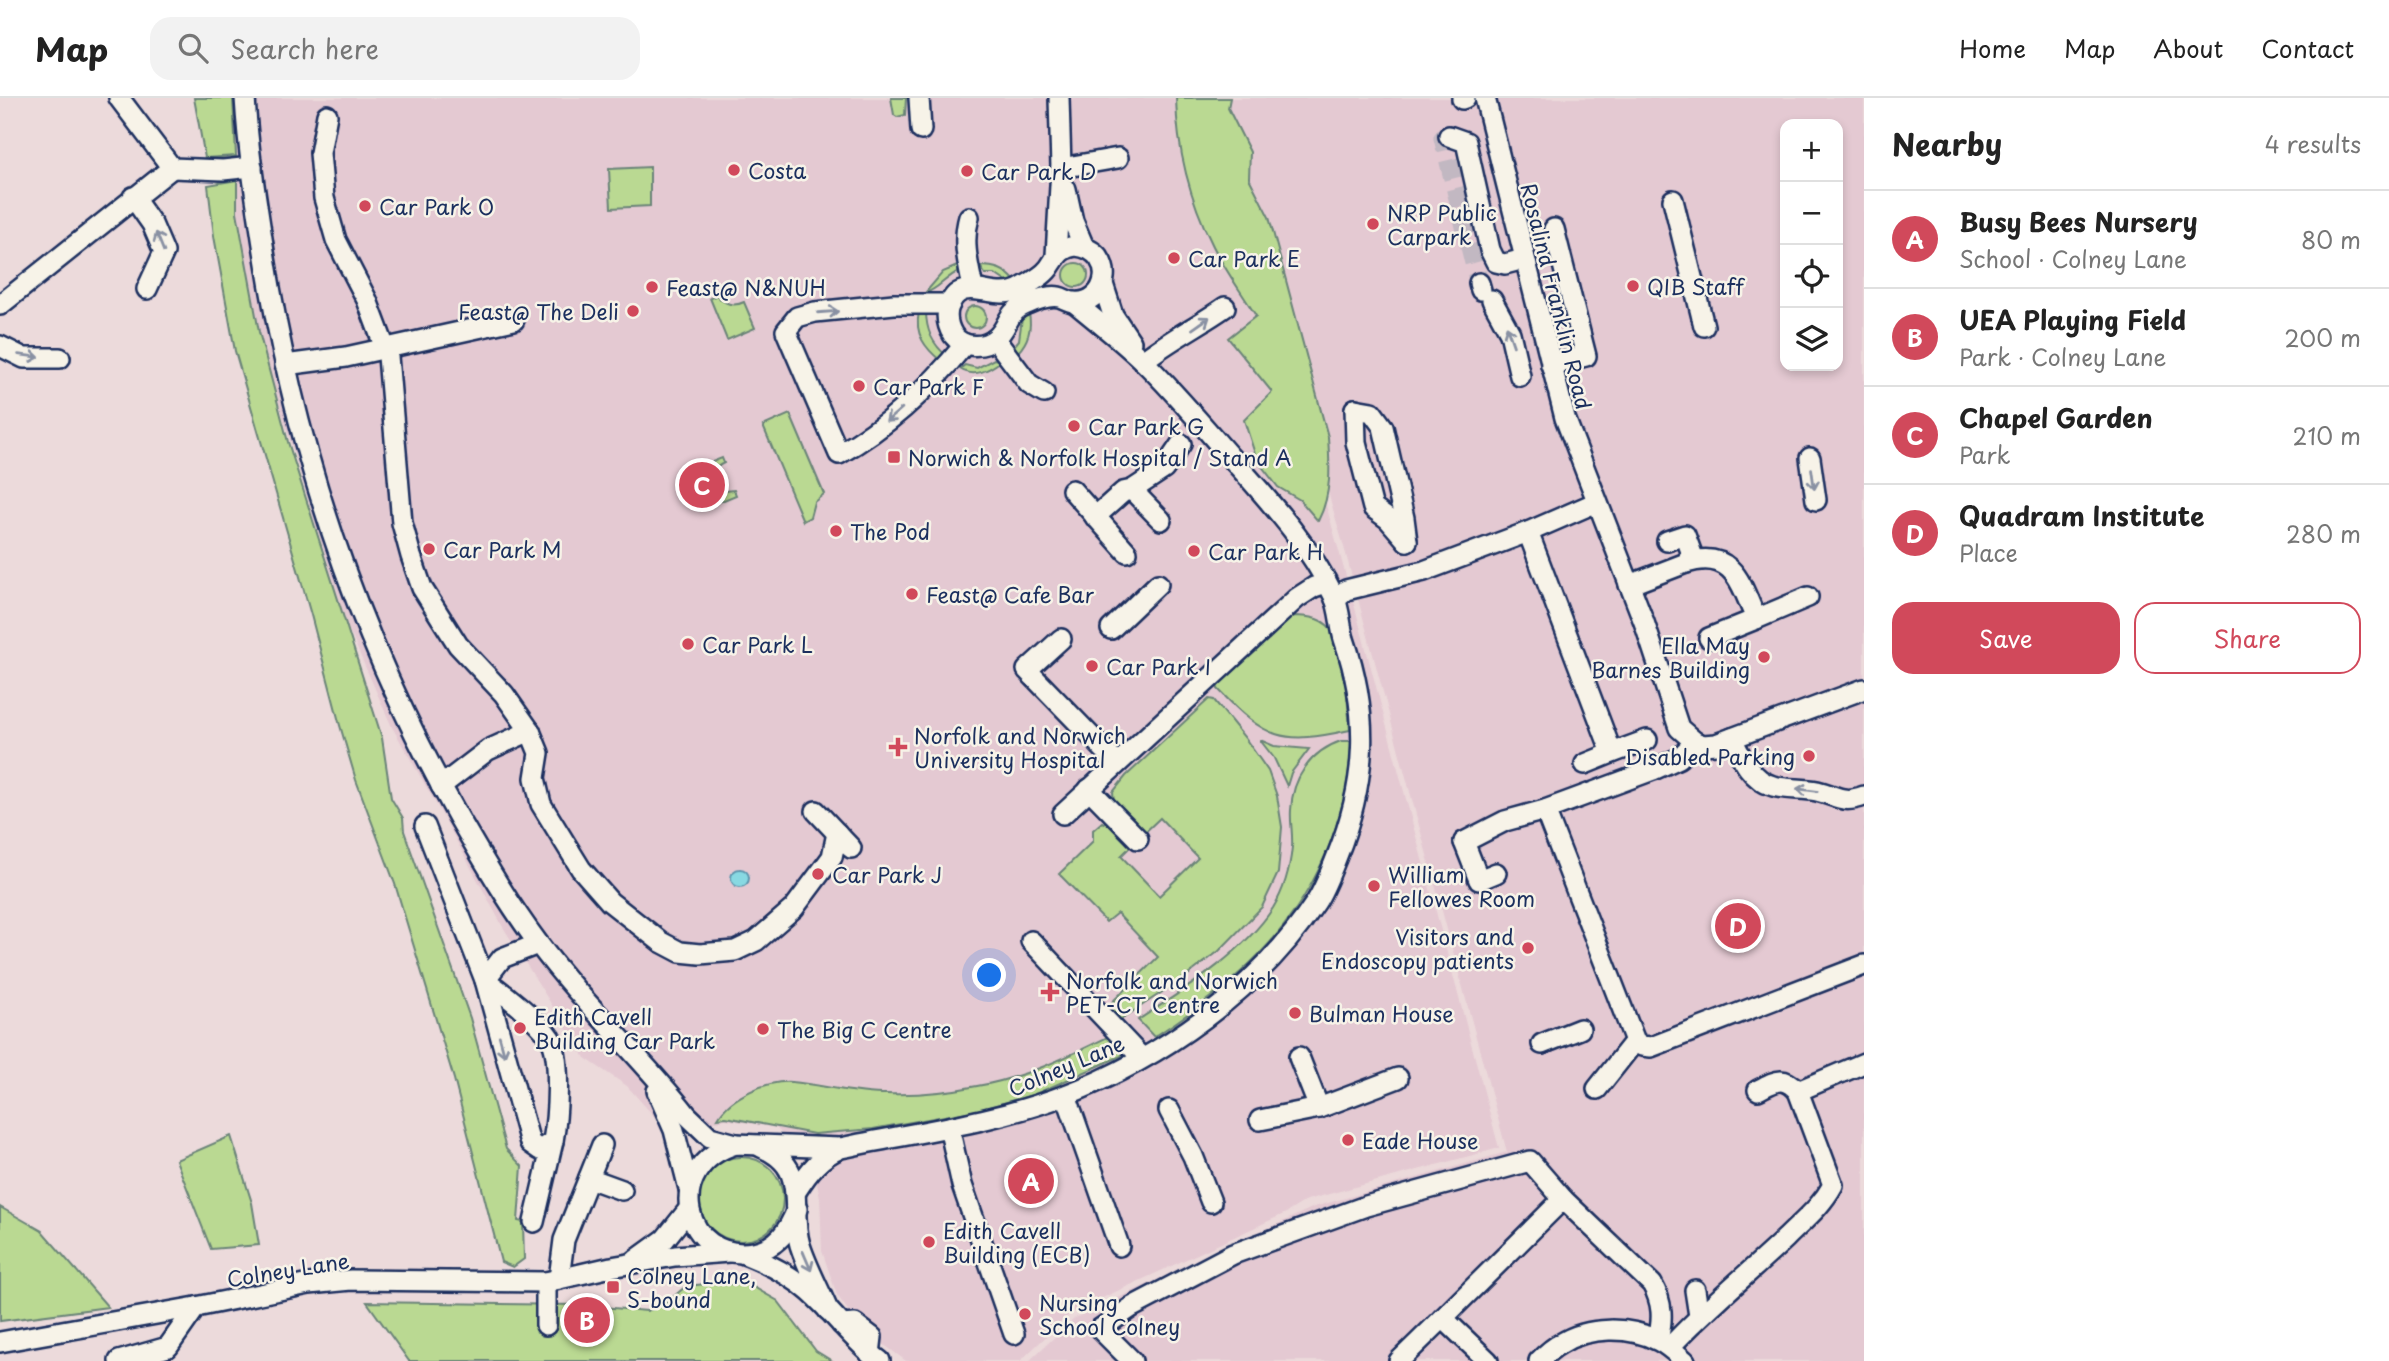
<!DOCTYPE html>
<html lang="en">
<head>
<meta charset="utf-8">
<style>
	:root { --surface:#fff; --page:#f2f2f2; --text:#222; --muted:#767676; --line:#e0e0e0; --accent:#d1495b }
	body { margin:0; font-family:"Playpen Sans",sans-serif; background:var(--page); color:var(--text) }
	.controls { position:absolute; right:21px; top:21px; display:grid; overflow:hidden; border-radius:14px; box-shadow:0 4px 10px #0003 }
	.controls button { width:63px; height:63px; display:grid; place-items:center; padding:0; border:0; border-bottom:2px solid var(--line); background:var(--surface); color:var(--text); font:35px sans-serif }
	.you { position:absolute; left:990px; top:878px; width:24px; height:24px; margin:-18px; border:5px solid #fff; border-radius:50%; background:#1a73e8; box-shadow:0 0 0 10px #1a73e833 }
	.badge { display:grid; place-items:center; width:46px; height:46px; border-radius:50%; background:var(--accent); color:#fff; font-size:23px; font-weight:700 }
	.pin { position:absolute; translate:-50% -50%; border:4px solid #fff; box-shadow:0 2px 7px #0006 }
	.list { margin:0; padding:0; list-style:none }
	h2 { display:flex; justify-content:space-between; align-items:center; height:91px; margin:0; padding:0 28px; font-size:30px }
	h2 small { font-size:23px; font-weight:400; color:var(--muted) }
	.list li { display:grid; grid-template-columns:46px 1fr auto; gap:21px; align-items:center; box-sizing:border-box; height:98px; padding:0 28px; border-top:2px solid var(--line) }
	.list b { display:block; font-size:26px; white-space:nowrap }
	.list p { margin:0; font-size:23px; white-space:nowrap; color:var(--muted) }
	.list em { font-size:23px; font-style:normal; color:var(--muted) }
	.actions { display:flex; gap:14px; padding:21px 28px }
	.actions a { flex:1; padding:16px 0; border:2px solid var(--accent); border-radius:21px; text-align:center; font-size:24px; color:var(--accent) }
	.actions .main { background:var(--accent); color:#fff }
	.icon { flex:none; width:38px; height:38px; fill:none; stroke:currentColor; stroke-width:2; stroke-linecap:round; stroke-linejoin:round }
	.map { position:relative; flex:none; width:1864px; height:1263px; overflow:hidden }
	header { display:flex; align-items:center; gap:42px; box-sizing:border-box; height:98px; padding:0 35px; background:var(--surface); border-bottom:2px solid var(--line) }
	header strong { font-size:33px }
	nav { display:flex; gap:38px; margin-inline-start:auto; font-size:24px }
	.search { width:490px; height:63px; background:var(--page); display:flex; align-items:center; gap:18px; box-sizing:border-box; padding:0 24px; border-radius:21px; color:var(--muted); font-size:26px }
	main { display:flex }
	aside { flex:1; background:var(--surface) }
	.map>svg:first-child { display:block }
	.built { fill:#e4c9d2; fill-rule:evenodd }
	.green { fill:#bad992; stroke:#6a8478; stroke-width:2 }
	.water { fill:#88d9e2; stroke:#5c95ad; stroke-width:2 }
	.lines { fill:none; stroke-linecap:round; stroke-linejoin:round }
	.minor-tunnel { stroke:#c2b8c2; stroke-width:19; stroke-dasharray:19 10; stroke-linecap:butt }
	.minor-casing { stroke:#1b2f5e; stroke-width:24 }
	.minor { stroke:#f7f3e8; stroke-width:19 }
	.oneway { stroke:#8991a3 }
	.poi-dot { fill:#d1495b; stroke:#f7f3e8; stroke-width:2.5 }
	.labels { text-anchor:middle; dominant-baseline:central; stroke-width:5; stroke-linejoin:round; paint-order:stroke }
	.poi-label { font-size:21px; fill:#1b2f5e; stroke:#f7f3e8; text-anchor:start }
	.street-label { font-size:21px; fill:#1b2f5e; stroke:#f7f3e8 }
</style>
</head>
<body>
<header>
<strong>Map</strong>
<div class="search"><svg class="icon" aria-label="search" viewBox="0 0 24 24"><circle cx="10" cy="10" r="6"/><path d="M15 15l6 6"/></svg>Search here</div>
<nav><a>Home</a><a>Map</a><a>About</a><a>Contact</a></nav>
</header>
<main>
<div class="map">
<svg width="1864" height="1263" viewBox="0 0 1864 1263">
	<rect width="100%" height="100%" fill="#ecdadb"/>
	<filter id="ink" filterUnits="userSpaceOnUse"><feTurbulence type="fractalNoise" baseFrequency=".0143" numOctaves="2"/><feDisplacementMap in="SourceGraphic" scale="14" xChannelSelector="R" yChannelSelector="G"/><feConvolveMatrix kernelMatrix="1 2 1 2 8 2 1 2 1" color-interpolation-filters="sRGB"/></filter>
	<g filter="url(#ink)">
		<g class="built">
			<polygon points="220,0 1201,0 1298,307 1358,521 1499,1050 1307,1102 1286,1115 1072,1214 1020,1263 906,1263 859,1228 837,1197 822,1153 820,1099 814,1073 805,1057 776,1030 725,1021 682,1034 661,1026 627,988 585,960 503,829 443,718 392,629 345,523 241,181"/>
			<path d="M1226,0H1864V1263H1029L1075,1220L1314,1109L1507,1054L1344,449L1214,3ZM1785,26H1838V268H1785Z"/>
		</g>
		<g class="green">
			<polygon points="194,0 233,0 236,58 205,60"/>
			<polygon points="891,0 906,0 905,17 897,19 894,17"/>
			<path d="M1176,0H1230L1228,10L1250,54L1249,80L1269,119L1328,339C1330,368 1332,396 1318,423L1300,402L1278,389L1257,362L1244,322L1272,294L1228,240L1256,218C1242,195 1225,172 1213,148C1190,102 1177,51 1176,0Z"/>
			<polygon points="650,69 650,108 611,110 609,71"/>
			<polygon points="237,82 237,114 259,234 288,344 382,640 391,700 403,720 404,733 470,920 506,1051 522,1068 518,1123 523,1124 524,1161 513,1169 501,1164 454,981 395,786 356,682 339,624 311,517 235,253 214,138 208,87"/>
			<circle cx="1076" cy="177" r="12"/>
			<path d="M962,166L961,172C945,179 938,192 925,195L943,174Z"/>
			<path d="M980,168C995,168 1005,171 1015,183L1008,185L995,176H985Z"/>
			<path d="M717,197C723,206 734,209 744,204L755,230L727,242L710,200Z"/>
			<circle cx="975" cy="219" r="11"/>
			<path d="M926,213C926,232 932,246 947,258L941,263C925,250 914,236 919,214Z"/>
			<path d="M1029,216C1032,230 1028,244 1018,254L1014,248L1019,242L1022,220Z"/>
			<path d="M994,261L1001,263C988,273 974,280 960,271L965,267L977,270Z"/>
			<polygon points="790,316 824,396 814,404 810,419 803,423 763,328"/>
			<path d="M722,360L724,365C715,369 711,375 713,385L724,393L734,392L736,397L700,412L684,375Z"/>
			<path d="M1293,518C1309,518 1326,520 1334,536L1346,584L1350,632C1282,647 1266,642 1218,591L1217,587L1285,521Z"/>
			<polygon points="1209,601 1214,602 1245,640 1268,673 1277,698 1282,729 1278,775 1262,809 1219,853 1188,877 1117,924 1105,911 1158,859 1117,815 1106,824 1059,776 1093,743 1093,732 1102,724 1104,725 1110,720 1134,745 1121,758 1159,798 1198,760 1160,720 1142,737 1114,704 1113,694 1126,678"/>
			<polygon points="1260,642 1274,648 1309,651 1291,675 1287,688 1274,660"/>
			<path d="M1341,643H1351C1351,678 1343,710 1331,743C1297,834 1233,888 1154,939L1138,922C1184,892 1243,856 1273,810C1284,792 1290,770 1292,749C1293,736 1290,724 1291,712C1292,680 1311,653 1341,643Z"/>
			<path d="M1112,937L1128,955L1033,997L978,1012L873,1031L814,1036L726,1019L718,1020C730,999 767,982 792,984C823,987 855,996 887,996C917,997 948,994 977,988C1025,980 1069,958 1112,937Z"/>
			<polygon points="231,1038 252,1105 259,1147 211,1151 176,1062"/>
			<circle cx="741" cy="1101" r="42"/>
			<polygon points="0,1109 42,1133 108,1209 0,1223"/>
			<polygon points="716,1185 750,1187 778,1203 816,1253 832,1263 409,1263 367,1204 579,1207 647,1213 665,1206 686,1188"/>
		</g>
		<circle class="water" cx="740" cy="780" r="9"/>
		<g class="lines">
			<polyline class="minor-tunnel" points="1449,38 1443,40 1479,185"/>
			<g class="minor-casing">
				<g id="minor">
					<polyline points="119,0 172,70 223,72 252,69"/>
					<path d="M245,0C248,51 256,102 264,153C295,353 359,543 459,720C484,763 508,805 538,845C583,906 641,958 687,1017L710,1039L736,1046"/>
					<polyline points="919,0 921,32"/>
					<polyline points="1485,0 1565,320 1644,524 1679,630 1695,644 1703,647 1716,646 1864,591"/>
					<polyline points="1462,1 1465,0"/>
					<polyline points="327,17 320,55 324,100 336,142 367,202 388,258 402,425 411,458 422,490 458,547 504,596 530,633 539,655 535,680 541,706 581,771 610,804 661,844 680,854 700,856 735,853 756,843 794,810 832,759 837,735"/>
					<polyline points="1449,38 1466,44 1490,152 1496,164 1505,166 1524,161"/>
					<polyline points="1061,70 1118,60"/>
					<polyline points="1066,91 1073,123 1084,149"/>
					<polyline points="133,99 152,126 164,154 147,191"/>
					<polyline points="1673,102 1704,228"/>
					<path d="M969,119C962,143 968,166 973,190"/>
					<path d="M1076,148C1086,149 1093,152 1099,160C1103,166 1105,173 1104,180C1102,195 1089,206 1074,204C1068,204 1064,200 1059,199C1049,197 1036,202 1027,206C1005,215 1010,228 996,240C983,251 963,250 953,237C948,229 946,220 948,211C957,179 984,196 1003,195C1010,195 1017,193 1023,189C1032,184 1043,178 1049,170C1057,158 1060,150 1076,148Z"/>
					<polyline points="1056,157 1061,70 1059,0"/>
					<polyline points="1479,185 1481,192"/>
					<polyline points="1103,186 1113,217 1131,244"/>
					<polyline points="1492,202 1510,235 1520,278"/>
					<path d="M950,206H894L815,214L797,219L786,233L839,356C887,329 930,289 965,246"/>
					<polyline points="0,207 172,70"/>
					<polyline points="995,241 1029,286 1044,295"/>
					<polyline points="0,248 24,260 60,260"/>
					<path d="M1143,263C1169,242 1198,228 1225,209"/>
					<polyline points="285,267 346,259 514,222"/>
					<polyline points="1551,267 1586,258 1554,131"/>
					<polyline points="1355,311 1372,314 1383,329 1404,420 1407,443"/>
					<polyline points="1355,311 1356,344 1373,410 1388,421 1407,443"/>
					<polyline points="1810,360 1816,402"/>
					<polyline points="1072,392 1127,454"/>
					<polyline points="1132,392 1161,422"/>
					<polyline points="1095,419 1123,394 1132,392 1164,371 1181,346"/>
					<polyline points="1528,434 1612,655 1585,666"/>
					<path d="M1686,465C1733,450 1741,486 1756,521L1709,540"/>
					<polyline points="1629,487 1686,465 1692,456 1685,437 1667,443"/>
					<polyline points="1335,501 1346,492 1424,473 1528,434 1597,404"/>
					<polyline points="1756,521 1808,499"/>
					<polyline points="1111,531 1158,486"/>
					<polyline points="1061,541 1027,572 1117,665"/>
					<path d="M1732,640C1741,659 1751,682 1773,688C1787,692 1803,690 1817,693C1838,698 1842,706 1864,698"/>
					<polyline points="1612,655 1647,642"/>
					<polyline points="441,688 488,652 530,633"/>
					<polyline points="1089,691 1138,741"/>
					<polyline points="1545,712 1635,943 1642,948 1651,949 1864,867"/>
					<polyline points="816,713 851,750"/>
					<polyline points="1063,716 1297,500 1314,489 1326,485"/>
					<path d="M425,728L485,882L530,1045L540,1052L553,1043C557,1022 562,958 550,940C537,921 504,895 485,882"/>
					<polyline points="1464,744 1505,723 1545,712 1653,672 1679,660 1695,644"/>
					<polyline points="1464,744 1479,782 1496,775"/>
					<polyline points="1031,843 1141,959"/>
					<polyline points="485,882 502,860 538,846"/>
					<polyline points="1542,946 1580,931"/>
					<polyline points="1299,959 1319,1010"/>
					<polyline points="1597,991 1635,943"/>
					<path d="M1758,992C1776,983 1783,977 1798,993L1864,965"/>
					<polyline points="657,993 674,1032 689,1091"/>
					<polyline points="1066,997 1119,1148"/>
					<polyline points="1169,1012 1193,1058 1211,1104"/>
					<polyline points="1260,1022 1319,1010 1398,980"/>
					<polyline points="949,1029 962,1087 1014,1236"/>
					<path d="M761,1049C811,1070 788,1108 800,1147C807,1169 819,1191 828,1212"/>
					<polyline points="589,1080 622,1092"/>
					<path d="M797,1092C809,1073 820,1059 841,1050C916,1034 991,1025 1063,998C1161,961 1258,892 1316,804C1325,790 1331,773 1337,758C1367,683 1370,617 1344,541C1340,528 1340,511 1334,498C1309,446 1270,404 1232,361C1203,328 1174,293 1143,263C1121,242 1098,224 1075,205"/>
					<path d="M797,1111C789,1132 777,1150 753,1154C684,1165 660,1069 736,1046L840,1050"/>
					<polyline points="534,1124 553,1043"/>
					<path d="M744,1156C767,1165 791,1177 810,1194C835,1216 853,1243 880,1263"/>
					<polyline points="636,1162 665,1141 689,1111"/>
					<polyline points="559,1181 564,1142 602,1047"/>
					<polyline points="546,1184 546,1227"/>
					<polyline points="1695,1192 1699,1218"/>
					<path d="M1443,1220L1563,1101L1652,1186C1663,1205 1663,1221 1658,1242"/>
					<polyline points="842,1227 855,1226 872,1239 870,1256"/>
					<polyline points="0,1244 196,1209 309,1186 351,1182 546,1184 611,1169 675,1158 729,1154"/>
					<path d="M1670,1249C1706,1210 1747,1177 1786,1140C1803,1123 1821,1109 1833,1087L1798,993"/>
					<polyline points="119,1263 168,1249 196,1209"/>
					<polyline points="1132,1263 1100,1231 1132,1209 1233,1156 1366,1108 1530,1063 1563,1101"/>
					<polyline points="1399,1263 1443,1220 1488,1263"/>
					<path d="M1539,1263C1545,1257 1552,1250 1560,1246C1588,1228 1630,1228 1659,1243C1669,1248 1677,1256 1685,1263"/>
				</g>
			</g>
			<use href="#minor" class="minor"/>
		</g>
		<defs><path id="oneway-shaft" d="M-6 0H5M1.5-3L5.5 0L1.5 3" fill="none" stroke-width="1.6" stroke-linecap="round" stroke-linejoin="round" transform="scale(1.75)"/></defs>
		<g class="oneway">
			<use href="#oneway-shaft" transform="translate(160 144) rotate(-112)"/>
			<use href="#oneway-shaft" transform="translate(828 214) rotate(-4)"/>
			<use href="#oneway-shaft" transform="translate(1201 225) rotate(-35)"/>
			<use href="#oneway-shaft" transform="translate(1510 238) rotate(-109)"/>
			<use href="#oneway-shaft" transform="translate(29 258) rotate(8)"/>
			<use href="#oneway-shaft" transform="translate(894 317) rotate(139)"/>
			<use href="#oneway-shaft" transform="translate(1813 381) rotate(82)"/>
			<use href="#oneway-shaft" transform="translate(1807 692) rotate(-173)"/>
			<use href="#oneway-shaft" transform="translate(502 948) rotate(75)"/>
			<use href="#oneway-shaft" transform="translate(807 1163) rotate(67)"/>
		</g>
	</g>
	<g class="poi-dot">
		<circle cx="734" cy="72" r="7"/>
		<circle cx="967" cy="73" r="7"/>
		<circle cx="365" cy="108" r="7"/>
		<circle cx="1373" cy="126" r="7"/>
		<circle cx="1174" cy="160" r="7"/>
		<circle cx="1633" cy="188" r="7"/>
		<circle cx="652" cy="189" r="7"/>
		<circle cx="633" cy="213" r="7"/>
		<circle cx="859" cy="288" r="7"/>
		<circle cx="1074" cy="328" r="7"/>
		<rect x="887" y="352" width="14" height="14" rx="3.5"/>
		<circle cx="836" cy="433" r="7"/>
		<circle cx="429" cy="451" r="7"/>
		<circle cx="1194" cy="453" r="7"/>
		<circle cx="912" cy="496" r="7"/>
		<circle cx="688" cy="546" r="7"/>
		<circle cx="1764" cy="559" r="7"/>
		<circle cx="1092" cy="568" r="7"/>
		<path d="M894.5 638.5h7v7h7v7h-7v7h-7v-7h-7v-7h7z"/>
		<circle cx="1809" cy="658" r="7"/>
		<circle cx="818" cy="776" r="7"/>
		<circle cx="1374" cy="788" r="7"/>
		<circle cx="1528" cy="850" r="7"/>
		<path d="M1046.5 883.5h7v7h7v7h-7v7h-7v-7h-7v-7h7z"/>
		<circle cx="1295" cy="915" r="7"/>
		<circle cx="520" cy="930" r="7"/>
		<circle cx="763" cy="931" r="7"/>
		<circle cx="1348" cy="1042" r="7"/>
		<circle cx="929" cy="1144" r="7"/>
		<rect x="606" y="1182" width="14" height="14" rx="3.5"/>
		<circle cx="1025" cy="1216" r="7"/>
	</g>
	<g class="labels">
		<g class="poi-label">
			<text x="748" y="72">Costa</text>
			<text x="981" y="73">Car Park D</text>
			<text x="379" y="108">Car Park O</text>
			<text x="1387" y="114">NRP Public<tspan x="1387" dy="24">Carpark</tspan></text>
			<text x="1188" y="160">Car Park E</text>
			<text x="1647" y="188">QIB Staff</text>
			<text x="666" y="189">Feast@ N&amp;NUH</text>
			<text x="619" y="213" text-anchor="end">Feast@ The Deli</text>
			<text x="873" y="288">Car Park F</text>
			<text x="1088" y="328">Car Park G</text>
			<text x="908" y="359">Norwich &amp; Norfolk Hospital / Stand A</text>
			<text x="850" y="433">The Pod</text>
			<text x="443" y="451">Car Park M</text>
			<text x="1208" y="453">Car Park H</text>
			<text x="926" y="496">Feast@ Cafe Bar</text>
			<text x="702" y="546">Car Park L</text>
			<text x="1750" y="547" text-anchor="end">Ella May<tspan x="1750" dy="24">Barnes Building</tspan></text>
			<text x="1106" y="568">Car Park I</text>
			<text x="914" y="637">Norfolk and Norwich<tspan x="914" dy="24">University Hospital</tspan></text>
			<text x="1795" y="658" text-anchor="end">Disabled Parking</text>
			<text x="832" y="776">Car Park J</text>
			<text x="1388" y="776">William<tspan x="1388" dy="24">Fellowes Room</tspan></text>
			<text x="1514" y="838" text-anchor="end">Visitors and<tspan x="1514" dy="24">Endoscopy patients</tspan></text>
			<text x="1066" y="882">Norfolk and Norwich<tspan x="1066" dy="24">PET-CT Centre</tspan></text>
			<text x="1309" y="915">Bulman House</text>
			<text x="534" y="918">Edith Cavell<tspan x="534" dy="24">Building Car Park</tspan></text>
			<text x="777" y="931">The Big C Centre</text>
			<text x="1362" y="1042">Eade House</text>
			<text x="943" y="1132">Edith Cavell<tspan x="943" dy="24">Building (ECB)</tspan></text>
			<text x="627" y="1177">Colney Lane,<tspan x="627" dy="24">S-bound</tspan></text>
			<text x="1039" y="1204">Nursing<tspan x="1039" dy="24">School Colney</tspan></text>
		</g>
		<g class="street-label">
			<text transform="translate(1557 198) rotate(76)">Rosalind Franklin Road</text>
			<text transform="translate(1066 967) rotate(-23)">Colney Lane</text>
			<text transform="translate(288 1171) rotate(-9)">Colney Lane</text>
		</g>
	</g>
</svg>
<div class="controls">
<button>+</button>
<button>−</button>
<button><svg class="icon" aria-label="locate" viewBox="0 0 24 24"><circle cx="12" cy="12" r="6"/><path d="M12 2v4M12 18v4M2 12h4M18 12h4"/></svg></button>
<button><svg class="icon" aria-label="layers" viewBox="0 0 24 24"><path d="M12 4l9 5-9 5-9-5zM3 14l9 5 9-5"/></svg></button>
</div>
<div class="you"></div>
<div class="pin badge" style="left:1031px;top:1083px">A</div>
<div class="pin badge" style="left:587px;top:1222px">B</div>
<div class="pin badge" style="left:702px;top:387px">C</div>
<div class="pin badge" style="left:1738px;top:828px">D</div>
</div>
<aside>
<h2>Nearby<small>4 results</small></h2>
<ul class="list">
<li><span class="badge">A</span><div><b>Busy Bees Nursery</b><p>School · Colney Lane</p></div><em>80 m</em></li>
<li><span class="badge">B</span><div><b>UEA Playing Field</b><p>Park · Colney Lane</p></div><em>200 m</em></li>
<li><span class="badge">C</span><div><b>Chapel Garden</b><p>Park</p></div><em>210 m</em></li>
<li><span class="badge">D</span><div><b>Quadram Institute</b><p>Place</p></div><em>280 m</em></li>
</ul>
<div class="actions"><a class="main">Save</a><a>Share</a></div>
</aside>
</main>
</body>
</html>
